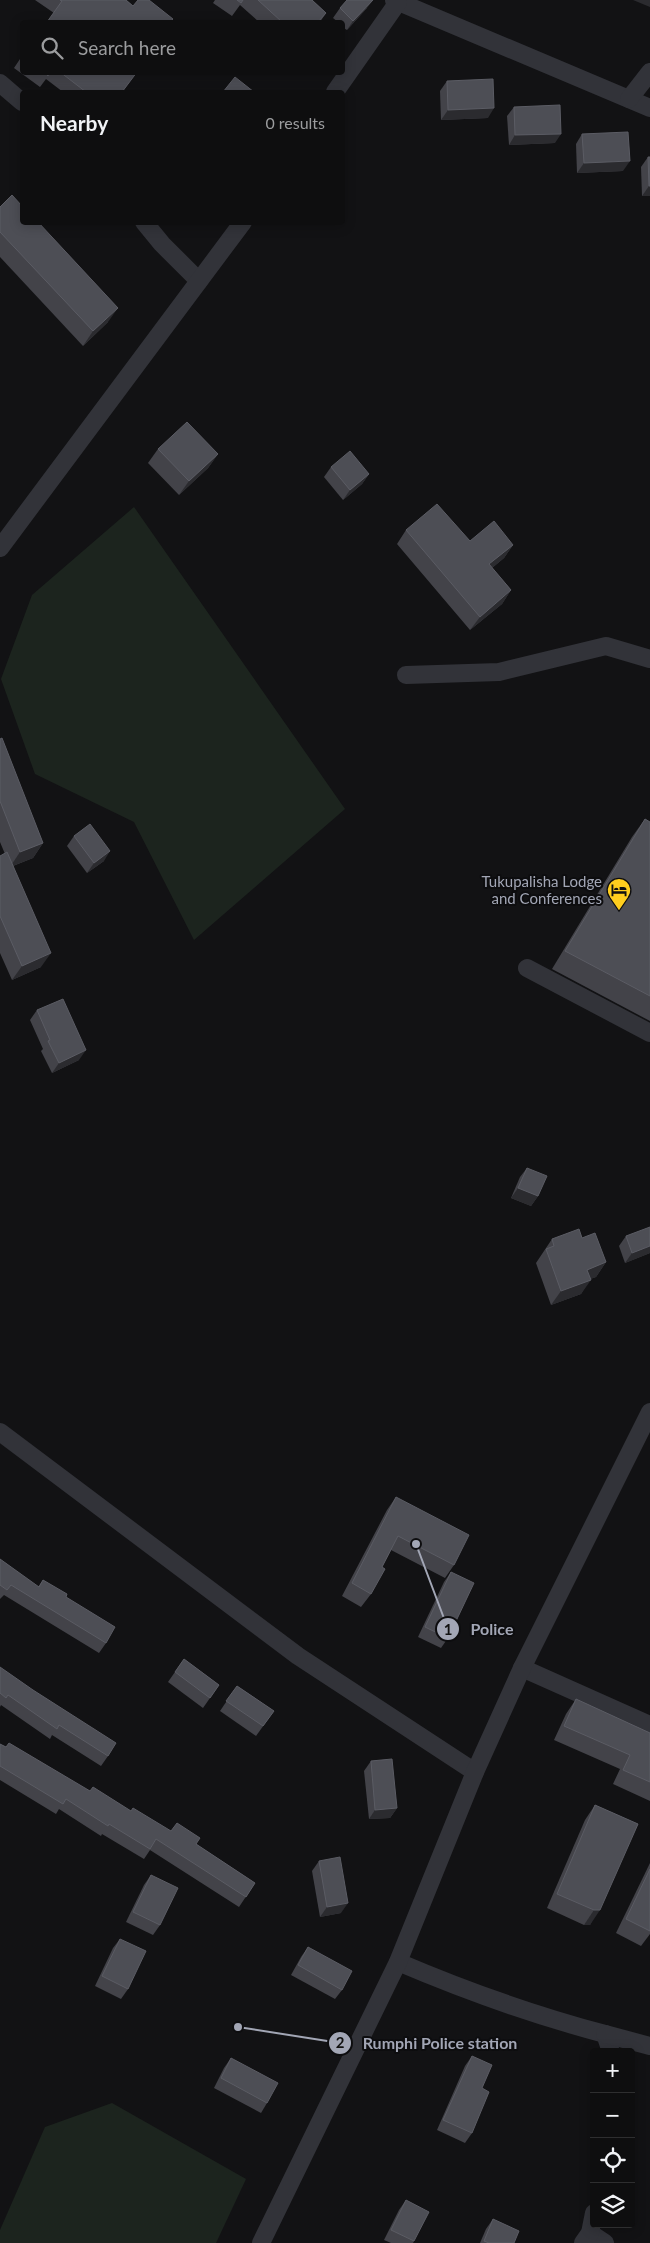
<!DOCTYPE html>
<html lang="en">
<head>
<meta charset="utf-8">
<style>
	:root { --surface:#0e0e0f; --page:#1c1c1d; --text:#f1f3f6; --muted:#9b9c9e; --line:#2e2e2f }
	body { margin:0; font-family:Lato,sans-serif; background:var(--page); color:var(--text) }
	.controls { position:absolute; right:15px; bottom:15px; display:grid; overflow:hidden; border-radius:5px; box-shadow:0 2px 12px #0003 }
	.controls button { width:45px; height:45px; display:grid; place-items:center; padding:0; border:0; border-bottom:1px solid var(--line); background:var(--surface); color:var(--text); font:25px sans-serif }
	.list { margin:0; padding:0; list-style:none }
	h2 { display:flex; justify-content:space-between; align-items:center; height:65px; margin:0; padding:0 20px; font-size:21px }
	h2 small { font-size:16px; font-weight:400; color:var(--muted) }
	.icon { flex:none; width:28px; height:28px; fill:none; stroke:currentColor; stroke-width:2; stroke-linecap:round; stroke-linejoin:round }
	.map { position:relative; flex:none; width:650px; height:2243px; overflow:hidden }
	.search { position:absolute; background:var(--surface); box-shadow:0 2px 12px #0003; left:20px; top:20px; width:325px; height:55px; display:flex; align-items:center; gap:12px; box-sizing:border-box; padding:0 18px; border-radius:5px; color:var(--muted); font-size:19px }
	.panel { position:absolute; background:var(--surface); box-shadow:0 2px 12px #0003; left:20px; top:90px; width:325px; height:135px; border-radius:5px }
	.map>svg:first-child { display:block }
	.green { fill:#1c241e }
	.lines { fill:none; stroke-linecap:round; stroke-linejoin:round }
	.minor { stroke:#323339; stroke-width:18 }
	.wall { fill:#434349 }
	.shaded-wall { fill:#2b2b2f }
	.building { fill:#4d4e55; stroke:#5b5c64 }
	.labels { text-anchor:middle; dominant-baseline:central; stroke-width:4; stroke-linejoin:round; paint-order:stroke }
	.poi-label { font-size:15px; fill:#a2a6b5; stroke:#0d0d0f; text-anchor:end }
	.leader { fill:none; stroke:#a2a6b5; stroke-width:2 }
	.callout-dot { fill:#a2a6b5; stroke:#0d0d0f; stroke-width:2 }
	.mark-label { font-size:15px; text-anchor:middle; font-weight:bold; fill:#111 }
	.callout-label { font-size:16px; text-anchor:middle; font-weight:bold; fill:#a2a6b5; stroke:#0d0d0f; stroke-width:4; stroke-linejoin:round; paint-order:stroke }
</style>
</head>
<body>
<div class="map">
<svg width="650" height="2243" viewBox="0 0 650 2243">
	<rect width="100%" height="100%" fill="#121214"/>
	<g class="green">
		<polygon points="134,507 345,809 194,940 134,822 35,774 1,679 32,595"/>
		<polygon points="112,2103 246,2179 216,2243 0,2243 0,2230 45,2127"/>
	</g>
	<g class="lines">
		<g class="minor">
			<polyline points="394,0 650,108"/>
			<polyline points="0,83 22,102"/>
			<polyline points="335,92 398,2"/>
			<polyline points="629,99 650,72"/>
			<polyline points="144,222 162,244 199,281"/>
			<polyline points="0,548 243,222"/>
			<polyline points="406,675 499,672 606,646 650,659"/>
			<polyline points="527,968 650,1033"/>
			<polyline points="0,1432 298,1656 475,1772"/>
			<polyline points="522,1668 650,1725"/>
			<path d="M398,1962C466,1991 533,2015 605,2034L611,2052"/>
			<polyline points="605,2034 650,2046"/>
			<polyline points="590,2233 605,2243"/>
			<polyline points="261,2243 398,1962 475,1772 522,1668 650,1412"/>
			<polyline points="583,2243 590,2233 594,2213"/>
		</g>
	</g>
	<g class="wall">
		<polygon points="35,0 126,0 133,6 173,19 54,13"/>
		<polygon points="215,0 312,0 326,13 320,22 259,22 240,5 232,16 213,3"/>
		<polygon points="340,8 367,8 347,30 342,27 342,22 338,22 333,18"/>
		<polygon points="22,56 22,72 137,72 122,92 63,92 46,79 40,87 14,68"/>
		<polygon points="447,81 488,118 441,120 440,91"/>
		<polygon points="514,107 555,143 509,145 507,116"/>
		<polygon points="582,134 623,171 577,173 576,144"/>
		<polygon points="648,157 650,157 650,196 642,196 641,167"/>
		<polygon points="0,207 108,322 83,346 0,257"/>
		<polygon points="158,449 218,454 208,468 179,495 148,463"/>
		<polygon points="331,467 369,474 362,484 343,500 324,477"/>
		<polygon points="406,530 470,541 513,545 504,558 492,568 511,590 502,604 470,630 397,544"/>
		<polygon points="0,739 43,843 33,858 13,866 41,967 12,980 0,953 0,856 5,854 0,842"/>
		<polygon points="645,819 650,822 650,1021 552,969 632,837"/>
		<polygon points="74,836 104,861 87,873 67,846"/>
		<polygon points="37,1010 79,1060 52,1073 41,1051 43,1049 30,1020"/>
		<polygon points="527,1168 538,1196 531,1206 511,1198 520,1177"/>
		<polygon points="626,1236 650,1253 625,1263 619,1246"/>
		<polygon points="582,1238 606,1262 596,1277 590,1279 581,1294 551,1305 536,1263 552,1239"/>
		<polygon points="396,1497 454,1565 445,1578 391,1550 382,1567 371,1594 361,1607 342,1596 387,1510"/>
		<polygon points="0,1559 38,1587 43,1580 66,1597 106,1643 99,1653 4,1595 0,1599"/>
		<polygon points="451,1572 448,1638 441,1648 418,1637 444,1582"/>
		<polygon points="184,1659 219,1685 203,1708 168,1682"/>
		<polygon points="0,1667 108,1756 101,1766 52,1735 50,1739 1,1705 0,1707"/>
		<polygon points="237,1686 274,1711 256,1736 220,1711"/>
		<polygon points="576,1699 650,1733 650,1801 613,1784 620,1769 554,1740 566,1714"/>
		<polygon points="0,1744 90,1791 196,1844 255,1883 239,1907 150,1850 144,1859 102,1834 101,1836 59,1809 56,1814 0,1780"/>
		<polygon points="371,1761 397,1808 390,1818 369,1819 364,1771"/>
		<polygon points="595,1805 638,1824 590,1925 584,1925 547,1908 585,1820"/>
		<polygon points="319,1861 341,1913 320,1917 312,1871"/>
		<polygon points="650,1863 650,1934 641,1946 616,1933"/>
		<polygon points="151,1875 160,1925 153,1935 126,1922 144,1885"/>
		<polygon points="120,1939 128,1989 121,1999 95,1986 113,1948"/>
		<polygon points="308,1947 342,1990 335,1999 291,1975 301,1957"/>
		<polygon points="472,2056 482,2088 472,2133 465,2143 437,2130 465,2066"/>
		<polygon points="231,2058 267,2103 261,2113 214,2088 224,2068"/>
		<polygon points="406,2200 414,2241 413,2243 391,2243 384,2240 399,2210"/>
		<polygon points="493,2219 514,2243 480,2243 486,2229"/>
	</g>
	<g class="shaded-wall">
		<polygon points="373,0 367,8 347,30 353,21"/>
		<polygon points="633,0 650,0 650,7"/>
		<polygon points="494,108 488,118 441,120 448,110"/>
		<polygon points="561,134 555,143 509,145 515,135"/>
		<polygon points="630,161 623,171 577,173 584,163"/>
		<polygon points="649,186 650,186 650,196 642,196"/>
		<polygon points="118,308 108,322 83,346 93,331"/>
		<polygon points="218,454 208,468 179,495 189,481"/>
		<polygon points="369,474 362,484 343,500 350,490"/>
		<polygon points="513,545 504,558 480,578 489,564"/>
		<polygon points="511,590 502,604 470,630 480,617"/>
		<polygon points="43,843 33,858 10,867 20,852"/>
		<polygon points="110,851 104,861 87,873 94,863"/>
		<polygon points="51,953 41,967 12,980 22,966"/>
		<polygon points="86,1050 79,1060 52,1073 59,1063"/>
		<polygon points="518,1188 538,1196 531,1206 511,1198"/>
		<polygon points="650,1246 650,1253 625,1263 632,1253"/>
		<polygon points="606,1262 596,1277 577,1284 587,1270"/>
		<polygon points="591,1280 581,1294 551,1305 561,1291"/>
		<polygon points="397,1808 390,1818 369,1819 375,1810"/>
		<polygon points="348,1903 341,1913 320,1917 327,1907"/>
		<polygon points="594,1910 600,1910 590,1925 584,1925"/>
	</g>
	<g class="building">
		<polygon points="60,0 126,0 133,6 138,0 149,0 173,19 170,22 47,22 62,1"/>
		<polygon points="237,0 243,0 241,3"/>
		<polygon points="258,0 312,0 326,13 318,22 282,22"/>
		<polygon points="347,0 373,0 353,21 340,8"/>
		<polygon points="44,72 50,72 48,76"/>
		<polygon points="60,72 137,72 122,92 86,92"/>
		<polygon points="235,77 254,92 223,92"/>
		<polygon points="493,79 494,108 448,110 447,81"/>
		<polygon points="560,105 561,134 515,135 514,107"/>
		<polygon points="628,132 630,161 584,163 582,134"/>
		<polygon points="648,157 650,157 650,186 649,186"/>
		<polygon points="12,195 22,206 22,222 38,222 118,308 93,331 0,232 0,207"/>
		<polygon points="187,422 218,454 189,481 158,449"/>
		<polygon points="350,451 369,474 350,490 331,467"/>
		<polygon points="437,504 470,541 494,521 513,545 489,564 511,590 480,617 406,530"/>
		<polygon points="2,738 43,843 20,852 0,801 0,739"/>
		<polygon points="645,819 650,822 650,996 565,951"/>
		<polygon points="90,824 110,851 94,863 74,836"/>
		<polygon points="7,852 51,953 22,966 0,916 0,856"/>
		<polygon points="63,999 86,1050 59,1063 48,1041 50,1040 37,1010"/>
		<polygon points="527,1168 547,1176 538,1196 518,1188"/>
		<polygon points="650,1227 650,1246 632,1253 626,1236"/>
		<polygon points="579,1229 582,1238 595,1233 606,1262 587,1270 591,1280 561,1291 546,1249 554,1246 552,1239"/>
		<polygon points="396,1497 469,1535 454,1565 398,1536 382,1567 385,1569 371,1594 352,1583"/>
		<polygon points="0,1559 39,1587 43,1580 67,1594 66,1597 115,1627 106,1643 11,1585 7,1590 0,1585"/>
		<polygon points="451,1572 474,1583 448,1638 425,1627"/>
		<polygon points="184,1659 219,1685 210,1698 175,1672"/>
		<polygon points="0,1667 33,1690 116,1743 108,1756 59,1725 57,1729 8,1695 6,1698 0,1693"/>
		<polygon points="237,1686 274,1711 263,1726 226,1701"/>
		<polygon points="576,1699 650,1733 650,1782 623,1770 630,1755 564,1726"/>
		<polygon points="9,1743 90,1791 93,1787 131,1811 133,1808 171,1831 177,1823 200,1838 196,1844 255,1883 246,1897 156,1839 150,1849 109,1824 108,1826 66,1799 63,1804 0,1766 0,1744 6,1747"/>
		<polygon points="392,1759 397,1808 375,1810 371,1761"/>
		<polygon points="595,1805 638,1824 600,1910 594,1910 557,1894"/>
		<polygon points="340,1857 348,1903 327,1907 319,1861"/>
		<polygon points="650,1869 650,1931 626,1919"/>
		<polygon points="151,1875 178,1888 160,1925 133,1912"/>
		<polygon points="120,1939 146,1951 128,1989 102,1976"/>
		<polygon points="308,1947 352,1971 342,1990 298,1965"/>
		<polygon points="472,2056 492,2065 482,2088 489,2092 472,2133 443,2120"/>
		<polygon points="231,2058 278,2083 267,2103 221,2078"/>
		<polygon points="406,2200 429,2212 414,2241 391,2230"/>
		<polygon points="493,2219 519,2231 514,2243 489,2243 484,2241"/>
	</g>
	<defs>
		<g id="hotel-pin" transform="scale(1.25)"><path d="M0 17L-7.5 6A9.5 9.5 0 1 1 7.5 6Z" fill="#ffce1e" stroke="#0d0d0f"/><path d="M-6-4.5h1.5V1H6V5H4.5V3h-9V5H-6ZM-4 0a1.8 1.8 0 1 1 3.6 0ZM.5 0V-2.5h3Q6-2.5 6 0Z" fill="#111"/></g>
	</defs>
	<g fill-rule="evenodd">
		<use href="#hotel-pin" x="619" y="890"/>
	</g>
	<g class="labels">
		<g class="poi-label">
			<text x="602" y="881">Tukupalisha Lodge<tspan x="602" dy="17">and Conferences</tspan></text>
		</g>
	</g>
	<path class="leader" d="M416 1544L448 1629M238 2027L340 2043"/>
	<g class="callout-dot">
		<circle cx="416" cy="1544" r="5"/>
		<circle cx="238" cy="2027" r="5"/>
		<circle cx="448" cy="1629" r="12"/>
		<circle cx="340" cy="2043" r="12"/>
	</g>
	<g class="mark-label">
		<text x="448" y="1635">1</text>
		<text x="340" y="2048">2</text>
	</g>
	<g class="callout-label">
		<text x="492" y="1635">Police</text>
		<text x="440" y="2049">Rumphi Police station</text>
	</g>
</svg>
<div class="controls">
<button>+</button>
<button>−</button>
<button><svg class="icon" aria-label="locate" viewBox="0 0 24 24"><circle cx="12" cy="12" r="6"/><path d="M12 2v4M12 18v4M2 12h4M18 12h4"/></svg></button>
<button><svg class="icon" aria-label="layers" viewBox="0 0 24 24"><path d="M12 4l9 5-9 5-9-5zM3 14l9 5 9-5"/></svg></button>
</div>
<div class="search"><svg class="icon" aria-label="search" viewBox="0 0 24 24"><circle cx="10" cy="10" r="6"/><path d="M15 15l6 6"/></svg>Search here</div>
<section class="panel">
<h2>Nearby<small>0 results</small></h2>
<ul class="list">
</ul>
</section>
</div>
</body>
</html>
